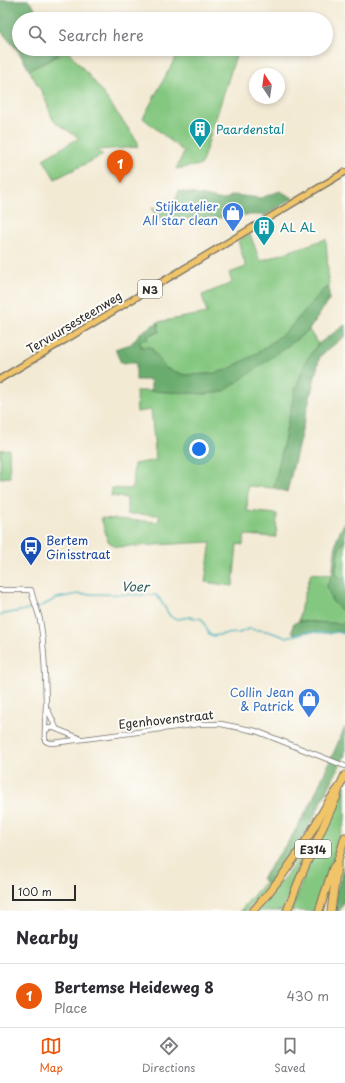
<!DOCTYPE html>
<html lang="en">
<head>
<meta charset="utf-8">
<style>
	:root { --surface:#fff; --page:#f7f7f7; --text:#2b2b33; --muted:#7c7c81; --line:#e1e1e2; --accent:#ea580c }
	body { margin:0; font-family:"Playpen Sans",sans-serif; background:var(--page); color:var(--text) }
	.compass { position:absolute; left:249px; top:68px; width:36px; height:36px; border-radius:50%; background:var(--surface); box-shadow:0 2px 6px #0003; rotate:347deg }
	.scale { position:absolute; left:12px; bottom:10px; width:64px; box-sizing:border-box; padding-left:4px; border:2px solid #2b2b2b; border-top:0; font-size:11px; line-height:14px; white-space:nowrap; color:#2b2b2b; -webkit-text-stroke:3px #fdfcf7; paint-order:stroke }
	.you { position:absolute; left:199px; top:449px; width:14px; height:14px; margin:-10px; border:3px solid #fff; border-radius:50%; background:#1a73e8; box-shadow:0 0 0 6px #1a73e833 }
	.badge { display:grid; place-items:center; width:26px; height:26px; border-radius:50%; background:var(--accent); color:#fff; font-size:13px; font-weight:700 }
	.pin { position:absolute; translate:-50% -33px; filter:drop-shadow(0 1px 2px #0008) }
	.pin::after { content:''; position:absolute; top:21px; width:14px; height:12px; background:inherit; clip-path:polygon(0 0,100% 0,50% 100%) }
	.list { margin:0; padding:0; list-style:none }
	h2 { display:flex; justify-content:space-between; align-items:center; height:52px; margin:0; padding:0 16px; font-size:17px }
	h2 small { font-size:13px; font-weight:400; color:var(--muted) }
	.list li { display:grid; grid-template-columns:26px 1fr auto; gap:12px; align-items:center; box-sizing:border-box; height:64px; padding:0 16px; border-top:1px solid var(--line) }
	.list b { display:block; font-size:15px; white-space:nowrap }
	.list p { margin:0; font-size:13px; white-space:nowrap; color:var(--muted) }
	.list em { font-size:13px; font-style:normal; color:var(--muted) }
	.icon { flex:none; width:22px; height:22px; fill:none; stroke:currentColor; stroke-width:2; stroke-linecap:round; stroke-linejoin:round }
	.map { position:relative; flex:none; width:345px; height:911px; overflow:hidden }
	.search { position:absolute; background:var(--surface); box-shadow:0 2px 6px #0003; left:12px; right:12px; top:12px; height:44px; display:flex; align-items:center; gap:10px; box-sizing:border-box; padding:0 14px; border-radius:22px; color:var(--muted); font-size:15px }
	.sheet { height:116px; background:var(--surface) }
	nav { display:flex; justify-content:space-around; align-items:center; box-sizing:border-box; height:56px; border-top:1px solid var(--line); background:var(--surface); font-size:11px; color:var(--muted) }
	nav a { display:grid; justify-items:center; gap:2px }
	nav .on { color:var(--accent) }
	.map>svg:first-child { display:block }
	.green { fill:#84c780; stroke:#587956 }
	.forest { fill:#6bac6e; stroke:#4b6c4c }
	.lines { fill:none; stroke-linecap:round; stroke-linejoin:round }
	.stream { stroke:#3fafb8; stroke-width:1.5 }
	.minor-casing { stroke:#716e66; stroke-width:6 }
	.major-casing { stroke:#716e66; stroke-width:8 }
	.highway-casing { stroke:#716e66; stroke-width:9 }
	.minor { stroke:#fff; stroke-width:4.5 }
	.major { stroke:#f0c469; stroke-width:5.5 }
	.highway { stroke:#f0c469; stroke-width:7 }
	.labels { text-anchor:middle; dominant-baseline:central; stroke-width:4; stroke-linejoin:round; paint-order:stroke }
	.shield { fill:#fdfcf7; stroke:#6a6a68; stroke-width:1 }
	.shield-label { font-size:11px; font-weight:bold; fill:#2b2b2b }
	.culture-label { font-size:12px; fill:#0d838f; stroke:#fdfcf7; text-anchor:start }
	.shop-label { font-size:12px; fill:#366cbe; stroke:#fdfcf7; text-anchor:end }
	.street-label { font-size:12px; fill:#2b2b2b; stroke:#fdfcf7 }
	.transit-label { font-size:12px; fill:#164399; stroke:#fdfcf7; text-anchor:start }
	.water-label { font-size:13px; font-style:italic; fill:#336063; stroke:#fdfcf7 }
</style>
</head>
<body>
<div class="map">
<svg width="345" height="911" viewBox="0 0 345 911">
	<rect width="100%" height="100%" fill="#fdfcf7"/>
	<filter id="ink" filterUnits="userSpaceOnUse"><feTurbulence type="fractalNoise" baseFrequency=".025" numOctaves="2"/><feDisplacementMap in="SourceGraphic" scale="8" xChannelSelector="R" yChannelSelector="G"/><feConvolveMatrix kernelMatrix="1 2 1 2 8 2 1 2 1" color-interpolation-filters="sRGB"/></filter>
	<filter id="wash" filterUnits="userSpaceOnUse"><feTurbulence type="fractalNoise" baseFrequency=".012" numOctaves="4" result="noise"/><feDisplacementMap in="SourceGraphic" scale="16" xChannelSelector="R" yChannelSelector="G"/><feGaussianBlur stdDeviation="0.9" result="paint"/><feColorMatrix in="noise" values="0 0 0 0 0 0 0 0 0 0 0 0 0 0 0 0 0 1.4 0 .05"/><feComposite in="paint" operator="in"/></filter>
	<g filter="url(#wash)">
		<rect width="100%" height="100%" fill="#f3ead4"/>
		<g class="green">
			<polygon points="180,49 238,49 201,165 176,169 184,152 143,118"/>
			<polygon points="68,51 97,85 138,142 137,147 98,150 95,149 103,155 55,179 43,159 79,138 59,125 53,120 44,96 29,70"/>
			<polygon points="250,234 260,261 326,239 329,287 323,290 287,331 256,354 227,370 211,374 185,375 165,368 159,359 141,347 140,341 148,339 148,335 159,332 158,322 207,313 202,295 232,283 229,273 246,267 238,241"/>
			<polygon points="309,330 318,344 306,361 295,390 274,488 248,486 247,511 277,514 276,537 245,535 243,545 237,544 233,586 205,582 211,542 116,547 108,541 101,518 158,522 160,515 127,514 127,498 111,496 112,488 132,489 134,464 156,460 151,410 137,412 136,391 151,391 206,394 278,353"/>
			<polygon points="9,449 10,477 0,478 0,450"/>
			<polygon points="345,539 345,579 335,576 339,549"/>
			<polygon points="311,573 332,575 327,586 332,601 345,614 345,624 299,621 301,607"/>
			<polygon points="345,785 345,821 316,911 291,911 310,862"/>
			<polygon points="313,837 282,911 257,911 294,865"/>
			<polygon points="265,882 271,883 246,911 240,911"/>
		</g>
		<g class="forest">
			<polygon points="0,0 28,0 44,19 19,19 19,49 66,49 50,60 29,70 19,52 0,30"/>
			<polygon points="179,191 224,200 233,195 261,198 280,191 293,198 266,215 241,215 209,219 166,220 163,223 156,217 152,208 173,207"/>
			<polygon points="329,287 329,300 309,330 225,391 206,394 151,391 151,380 136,380 136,363 121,363 115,349 131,344 140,333 158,322 159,332 148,335 148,339 140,341 141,347 151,347 165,368 185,375 211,374 227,370 256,354 287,331 323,290"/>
			<polygon points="345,325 345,336 320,356 287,492 274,488 295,390 306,361 318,344"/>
			<polygon points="345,522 345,539 339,549 335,575 345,579 345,614 332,601 327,586 332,575 337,537"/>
			<polygon points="299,621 345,624 345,634 338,632 330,633 306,632 296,635 292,632 293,624"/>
			<polygon points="345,727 345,755 305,835 290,857 271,883 265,882 262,878 292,836 310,805"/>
			<polygon points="345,863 345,898 340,911 335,911 336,892"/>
		</g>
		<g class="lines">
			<polyline class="stream" points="0,615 40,607 57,598 79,594 156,595 159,598 170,616 173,618 178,619 190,617 202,619 209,634 213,636 224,634 239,633 249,629 267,631 285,637 296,635 306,632 330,633 338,632 345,634"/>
		</g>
	</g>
	<g filter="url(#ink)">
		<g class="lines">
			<g class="minor-casing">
				<g id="minor">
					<path d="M0,590H31C33,600 38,610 40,620C45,647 45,676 46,703C46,709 44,737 45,740C47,743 50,743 53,743L199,724H221L256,731L345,766"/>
					<polyline points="48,710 56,728"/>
					<polyline points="45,731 49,728 54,728 79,738"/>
				</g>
			</g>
			<g class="major-casing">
				<polyline id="major" points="0,379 345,172"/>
			</g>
			<g class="highway-casing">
				<g id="highway">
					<path d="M253,911C275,887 293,862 310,834C319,819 327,801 339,788"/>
					<polyline points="287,911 300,878 337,796 339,788 345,775"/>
					<polyline points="319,911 333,868 337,863 345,837"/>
					<polyline points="331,911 337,866"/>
				</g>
			</g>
			<use href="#minor" class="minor"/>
			<use href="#major" class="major"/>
			<use href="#highway" class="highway"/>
		</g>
	</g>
	<defs>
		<g id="building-pin" transform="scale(1.15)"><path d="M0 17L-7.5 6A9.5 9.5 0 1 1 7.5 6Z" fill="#0f9aa8" stroke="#fdfcf7"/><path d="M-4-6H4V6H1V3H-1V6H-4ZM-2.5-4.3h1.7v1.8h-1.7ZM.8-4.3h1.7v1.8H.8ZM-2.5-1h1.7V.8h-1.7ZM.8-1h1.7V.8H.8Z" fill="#fff"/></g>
		<g id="shop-pin" transform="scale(1.15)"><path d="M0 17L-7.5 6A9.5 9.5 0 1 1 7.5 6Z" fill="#3f7fe0" stroke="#fdfcf7"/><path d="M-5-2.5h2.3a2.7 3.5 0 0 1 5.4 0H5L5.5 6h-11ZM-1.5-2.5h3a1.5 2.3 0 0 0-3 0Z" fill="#fff"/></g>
		<g id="bus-pin" transform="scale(1.15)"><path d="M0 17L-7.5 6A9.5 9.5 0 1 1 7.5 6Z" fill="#1a4fb4" stroke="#fdfcf7"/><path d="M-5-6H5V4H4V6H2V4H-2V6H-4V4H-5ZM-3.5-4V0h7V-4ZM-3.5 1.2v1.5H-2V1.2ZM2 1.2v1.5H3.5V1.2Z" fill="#fff"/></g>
	</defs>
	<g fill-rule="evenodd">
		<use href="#building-pin" x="200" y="129"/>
		<use href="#shop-pin" x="233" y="213"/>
		<use href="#building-pin" x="264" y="227"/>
		<use href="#bus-pin" x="31" y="547"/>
		<use href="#shop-pin" x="309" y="699"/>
	</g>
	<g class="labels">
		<g class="shield">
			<rect x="138" y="280" width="24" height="18" rx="3"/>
			<rect x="295" y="840" width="36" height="18" rx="3"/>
		</g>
		<g class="shield-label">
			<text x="150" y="289">N3</text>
			<text x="313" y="849">E314</text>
		</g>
		<g class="culture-label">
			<text x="216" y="129">Paardenstal</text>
			<text x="280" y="227">AL AL</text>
		</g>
		<g class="shop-label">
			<text x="218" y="206">Stijkatelier<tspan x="218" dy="14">All star clean</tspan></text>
			<text x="294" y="692">Collin Jean<tspan x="294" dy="14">&amp; Patrick</tspan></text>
		</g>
		<g class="street-label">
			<text transform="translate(74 322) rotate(-31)">Tervuursesteenweg</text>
			<text transform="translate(166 719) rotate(-6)">Egenhovenstraat</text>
		</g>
		<g class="transit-label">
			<text x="46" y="540">Bertem<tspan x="46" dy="14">Ginisstraat</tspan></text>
		</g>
		<g class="water-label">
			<text transform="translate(135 586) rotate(1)">Voer</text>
		</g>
	</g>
</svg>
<svg class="compass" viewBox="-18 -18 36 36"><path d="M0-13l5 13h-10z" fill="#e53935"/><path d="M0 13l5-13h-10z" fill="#7c7c81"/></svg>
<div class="scale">100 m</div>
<div class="you"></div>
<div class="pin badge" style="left:120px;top:183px">1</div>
<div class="search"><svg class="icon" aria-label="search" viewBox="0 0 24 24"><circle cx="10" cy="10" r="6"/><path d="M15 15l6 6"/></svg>Search here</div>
</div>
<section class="sheet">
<h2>Nearby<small></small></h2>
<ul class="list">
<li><span class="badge">1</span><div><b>Bertemse Heideweg 8</b><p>Place</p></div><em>430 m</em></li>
</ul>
</section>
<nav>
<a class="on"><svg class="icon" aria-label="map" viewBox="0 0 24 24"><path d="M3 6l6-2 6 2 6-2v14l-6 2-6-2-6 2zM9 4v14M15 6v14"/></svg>Map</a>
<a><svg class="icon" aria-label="directions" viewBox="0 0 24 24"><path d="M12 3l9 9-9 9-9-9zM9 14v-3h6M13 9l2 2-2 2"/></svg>Directions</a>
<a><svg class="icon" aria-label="saved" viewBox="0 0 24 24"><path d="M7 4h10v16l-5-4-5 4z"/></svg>Saved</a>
</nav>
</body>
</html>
